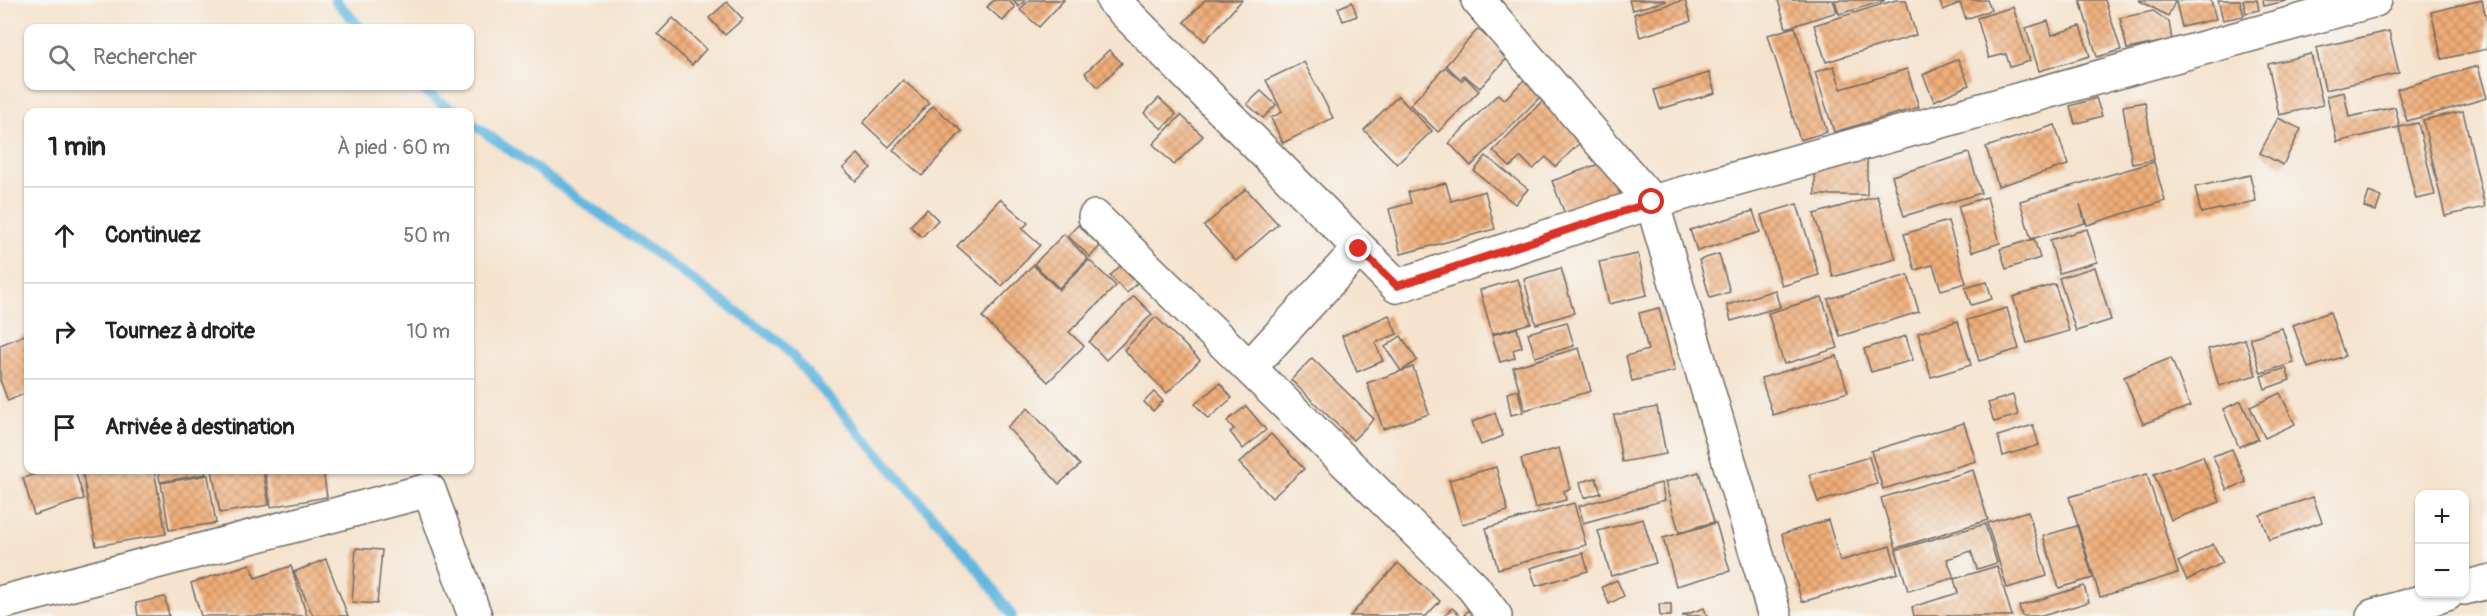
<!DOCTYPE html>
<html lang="fr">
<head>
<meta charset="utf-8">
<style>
	:root { --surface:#fff; --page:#f6f6f6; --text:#222; --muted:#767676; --line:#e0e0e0 }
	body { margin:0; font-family:Pangolin,sans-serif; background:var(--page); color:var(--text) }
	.controls { position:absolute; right:18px; bottom:18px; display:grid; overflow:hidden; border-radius:12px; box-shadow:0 2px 4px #0004 }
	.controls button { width:54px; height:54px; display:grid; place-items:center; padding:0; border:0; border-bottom:2px solid var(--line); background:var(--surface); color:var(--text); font:30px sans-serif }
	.stop { position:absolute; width:18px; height:18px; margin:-14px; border:4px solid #d93025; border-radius:50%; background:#fff }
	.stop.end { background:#d93025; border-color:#fff; box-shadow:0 2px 6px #0008 }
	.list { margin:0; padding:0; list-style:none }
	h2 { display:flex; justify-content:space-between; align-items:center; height:78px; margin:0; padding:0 24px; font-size:26px }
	h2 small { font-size:20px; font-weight:400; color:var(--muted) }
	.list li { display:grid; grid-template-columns:39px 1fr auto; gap:18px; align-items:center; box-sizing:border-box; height:96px; padding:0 24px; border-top:2px solid var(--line) }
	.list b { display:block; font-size:22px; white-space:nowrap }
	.list em { font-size:20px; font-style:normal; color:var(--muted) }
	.icon { flex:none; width:33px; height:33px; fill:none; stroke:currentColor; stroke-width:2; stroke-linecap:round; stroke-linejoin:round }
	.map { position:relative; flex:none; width:2487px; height:616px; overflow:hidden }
	.search { position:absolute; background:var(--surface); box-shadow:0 2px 4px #0004; left:24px; top:24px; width:450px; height:66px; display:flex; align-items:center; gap:15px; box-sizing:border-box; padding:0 21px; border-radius:12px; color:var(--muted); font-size:22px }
	.panel { position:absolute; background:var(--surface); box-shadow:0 2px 4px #0004; left:24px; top:108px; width:450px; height:366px; border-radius:12px }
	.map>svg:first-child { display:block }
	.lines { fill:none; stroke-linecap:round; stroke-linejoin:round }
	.stream { stroke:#64b7df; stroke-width:10 }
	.building { fill:url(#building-cross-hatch) }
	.street-casing { stroke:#726b64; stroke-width:36 }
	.street { stroke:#fff; stroke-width:33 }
	.route { stroke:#d93025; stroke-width:8 }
</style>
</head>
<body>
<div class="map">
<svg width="2487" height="616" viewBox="0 0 2487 616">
	<defs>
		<pattern id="building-cross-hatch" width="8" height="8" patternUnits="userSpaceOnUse" patternTransform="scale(1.5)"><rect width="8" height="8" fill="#f0ad78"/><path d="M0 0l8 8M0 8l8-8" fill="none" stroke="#c38d63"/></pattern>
	</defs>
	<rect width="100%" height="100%" fill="#f6f6f2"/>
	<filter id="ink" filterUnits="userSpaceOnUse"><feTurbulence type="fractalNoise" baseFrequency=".0167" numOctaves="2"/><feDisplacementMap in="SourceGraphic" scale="12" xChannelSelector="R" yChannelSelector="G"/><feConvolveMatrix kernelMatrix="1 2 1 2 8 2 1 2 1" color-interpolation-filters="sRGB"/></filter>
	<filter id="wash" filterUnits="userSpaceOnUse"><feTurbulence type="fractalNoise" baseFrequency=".008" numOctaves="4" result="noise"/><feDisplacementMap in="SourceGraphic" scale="24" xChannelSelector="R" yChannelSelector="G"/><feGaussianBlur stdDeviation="1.35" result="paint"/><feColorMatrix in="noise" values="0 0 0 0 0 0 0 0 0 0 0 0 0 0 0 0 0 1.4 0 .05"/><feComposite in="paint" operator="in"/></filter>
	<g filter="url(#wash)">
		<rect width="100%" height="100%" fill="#f5e3ce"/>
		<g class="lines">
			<g class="stream">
				<polyline points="335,0 361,28"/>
				<polyline points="417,86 455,112"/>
				<polyline points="470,122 780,342 975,564 1012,616"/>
			</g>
		</g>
		<g id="blocks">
			<g class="building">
				<polygon points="994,0 1008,0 1015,7 1003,21 987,7"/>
				<polygon points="1012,0 1025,0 1019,7"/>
				<polygon points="1029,0 1064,0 1039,27 1020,10"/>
				<polygon points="1205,0 1242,0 1205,41 1184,22"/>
				<polygon points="1629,0 1665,0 1666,1 1632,10"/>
				<polygon points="1685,0 1691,21 1640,37 1634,14"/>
				<polygon points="1778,0 1833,0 1837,12 1786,28"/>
				<polygon points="1835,0 1884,0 1884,1 1839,14"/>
				<polygon points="1896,0 1906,0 1916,35 1826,62 1814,25"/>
				<polygon points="1939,0 1987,0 1991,10 1966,19 1960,3 1943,10"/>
				<polygon points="2080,0 2105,0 2121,50 2097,57"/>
				<polygon points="2138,0 2176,0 2168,16"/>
				<polygon points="2186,0 2211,0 2216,19 2182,27 2176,2"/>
				<polygon points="2218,0 2240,0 2244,16 2223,20"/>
				<polygon points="2243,0 2257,0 2259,10 2246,13"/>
				<polygon points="2263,0 2285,0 2286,1 2264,6"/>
				<polygon points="2482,0 2487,22 2487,49 2442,59 2431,12"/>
				<polygon points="727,2 743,19 725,35 709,18"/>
				<polygon points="1352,2 1357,16 1343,21 1338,8"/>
				<polygon points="2013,7 2030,61 2010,67 2006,54 1989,58 1977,18"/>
				<polygon points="2153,11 2169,22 2172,40 2127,49 2120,18"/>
				<polygon points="673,18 706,49 692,65 658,34"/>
				<polygon points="2048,21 2052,35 2080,26 2090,56 2039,71 2026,28"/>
				<polygon points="1795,27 1827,132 1800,140 1768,35"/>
				<polygon points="1478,29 1508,57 1480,88 1464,75 1460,79 1446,65"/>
				<polygon points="2389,31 2399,73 2325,90 2316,48"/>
				<polygon points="1109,50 1122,63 1098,87 1085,73"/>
				<polygon points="2311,54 2323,105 2279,115 2268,64"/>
				<polygon points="1958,59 1969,85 1934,101 1923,75"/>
				<polygon points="1304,62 1333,118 1283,143 1271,118 1282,112 1266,80"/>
				<polygon points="1834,66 1841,89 1907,69 1919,107 1834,132 1815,72"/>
				<polygon points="2478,66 2487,98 2407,121 2397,89"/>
				<polygon points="1445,67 1461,81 1465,77 1479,91 1438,132 1410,105"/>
				<polygon points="1709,73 1715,93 1660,109 1654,90"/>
				<polygon points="1528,76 1545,92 1471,166 1449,143 1498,94 1504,100"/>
				<polygon points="903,80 929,103 889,147 863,123"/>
				<polygon points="1261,91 1276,105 1263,118 1247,104"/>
				<polygon points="2344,92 2349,117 2395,107 2400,127 2418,123 2435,195 2416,199 2399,127 2337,142 2327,96"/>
				<polygon points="1548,95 1588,135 1555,167 1546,157 1533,169 1521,157 1510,167 1493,151"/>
				<polygon points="1398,96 1432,131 1397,164 1364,130"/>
				<polygon points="1159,98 1176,114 1162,129 1144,113"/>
				<polygon points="2096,98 2102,116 2075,124 2070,106"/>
				<polygon points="2145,102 2154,160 2132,164 2123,106"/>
				<polygon points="933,106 962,131 922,176 893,150"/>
				<polygon points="2463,111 2485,207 2445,216 2423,120"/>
				<polygon points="1181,115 1203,136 1174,165 1153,144"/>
				<polygon points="2278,118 2301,129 2283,165 2260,153"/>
				<polygon points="2055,125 2068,165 1998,186 1986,147"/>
				<polygon points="1969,153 1981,193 1904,216 1892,176"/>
				<polygon points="858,154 871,168 856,181 843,168"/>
				<polygon points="1486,156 1528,189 1515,204 1474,171"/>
				<rect x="1815" y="159" width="52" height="36"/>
				<polygon points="1607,161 1621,197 1566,217 1552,181"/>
				<polygon points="2154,162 2165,201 2087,225 2080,204 2085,223 2031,239 2020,201"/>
				<polygon points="2250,175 2256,201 2201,213 2195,187"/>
				<polygon points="1446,183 1451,201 1485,191 1495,229 1401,254 1389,209 1411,203 1408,192"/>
				<polygon points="1246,189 1278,224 1236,261 1204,226"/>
				<polygon points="2369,192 2381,197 2376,211 2364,207"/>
				<polygon points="1877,196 1896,259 1833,277 1814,214"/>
				<polygon points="1987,197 2000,243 1972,252 1958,206"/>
				<polygon points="1000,199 1028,223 1022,229 1040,245 1002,286 957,246"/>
				<polygon points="1797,204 1819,275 1782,286 1761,215"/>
				<polygon points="927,209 938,220 922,237 910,226"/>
				<polygon points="1753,211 1760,232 1697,251 1690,230"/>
				<polygon points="1948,221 1966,283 1941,290 1933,265 1915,270 1904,234"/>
				<polygon points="1078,225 1100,246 1090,257 1068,236"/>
				<polygon points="2087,229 2097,262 2059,273 2050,240"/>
				<polygon points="1064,234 1088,259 1059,288 1034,264"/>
				<polygon points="2034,239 2040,258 2006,269 2000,249"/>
				<polygon points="1638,254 1647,295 1609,304 1599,262"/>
				<polygon points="1719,254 1730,292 1710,298 1699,260"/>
				<polygon points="1089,260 1116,286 1069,332 1084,346 1048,382 982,317 1033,265 1059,290"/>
				<polygon points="1120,266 1137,283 1127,293 1110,276"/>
				<polygon points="2095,267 2111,320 2076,331 2059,278"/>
				<polygon points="1561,268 1574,313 1536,324 1524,279"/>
				<polygon points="1908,275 1919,312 1840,336 1828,299"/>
				<polygon points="1518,279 1531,323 1492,334 1480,290"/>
				<polygon points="1987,282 1992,299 1971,305 1965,288"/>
				<polygon points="2055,284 2069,331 2027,343 2013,297"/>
				<polygon points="1775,290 1780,307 1731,321 1727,305"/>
				<polygon points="1134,296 1152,314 1106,360 1089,342"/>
				<polygon points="1822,297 1838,348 1784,364 1768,313"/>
				<polygon points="1659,308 1675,371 1632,381 1626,356 1648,350 1639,313"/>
				<polygon points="2007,308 2019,349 1979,361 1967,320"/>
				<polygon points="2330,312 2345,356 2308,368 2293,325"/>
				<polygon points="1389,315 1397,334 1375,343 1383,361 1357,372 1342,336"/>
				<polygon points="1156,317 1200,360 1167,393 1124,350"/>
				<polygon points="1958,321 1971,365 1931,377 1918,333"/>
				<polygon points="1567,322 1574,346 1535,357 1528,333"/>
				<polygon points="1517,328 1522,347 1513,350 1515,358 1500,362 1492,335"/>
				<polygon points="2282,328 2294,363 2261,373 2250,338"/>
				<polygon points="27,334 28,392 8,401 0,380 0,345"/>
				<polygon points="1401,336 1417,360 1401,371 1385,347"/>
				<polygon points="1906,336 1913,360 1871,372 1864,349"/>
				<polygon points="2245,339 2256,375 2219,386 2208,349"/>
				<polygon points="1579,348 1591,391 1525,410 1513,367"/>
				<polygon points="1837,356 1848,392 1773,415 1761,378"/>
				<polygon points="1312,358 1374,419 1353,440 1291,380"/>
				<polygon points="2171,358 2190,406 2143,424 2124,377"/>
				<polygon points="1413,367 1429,414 1383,429 1367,383"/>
				<polygon points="2286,368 2290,380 2265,389 2261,376"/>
				<polygon points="1220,383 1232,398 1208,419 1195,404"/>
				<polygon points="1518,390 1523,412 1511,415 1507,393"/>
				<polygon points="1154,392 1163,401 1153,411 1144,402"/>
				<polygon points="2280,393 2295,424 2265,438 2250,407"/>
				<polygon points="2013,395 2018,415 1994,422 1988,403"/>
				<polygon points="2241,401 2258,439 2239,447 2223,409"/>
				<polygon points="1246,406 1266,430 1243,449 1230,432 1234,429 1227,421"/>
				<polygon points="1657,407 1666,454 1622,462 1614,415"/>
				<polygon points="1028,408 1080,465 1059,484 1007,427"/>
				<polygon points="1495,413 1503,436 1481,445 1472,422"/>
				<polygon points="1964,423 1976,461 1883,489 1871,451"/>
				<polygon points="2033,425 2039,445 2003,456 1998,436"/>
				<polygon points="1271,434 1304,469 1272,498 1239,463"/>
				<polygon points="1559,448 1570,489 1564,491 1566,500 1535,508 1521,459"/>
				<polygon points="2232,449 2246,482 2227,490 2213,456"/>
				<polygon points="2203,456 2220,502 2171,520 2154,474"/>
				<polygon points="1869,457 1877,484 1818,502 1809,475"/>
				<polygon points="1496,467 1508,511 1462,524 1449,480"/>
				<polygon points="48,470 75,470 84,499 34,515 23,478"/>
				<polygon points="82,470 154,470 166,534 96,546"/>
				<polygon points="158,470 205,470 206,474 160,482"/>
				<polygon points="212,470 263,470 269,505 220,513"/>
				<polygon points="265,470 323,470 327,497 271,507"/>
				<polygon points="1973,470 1988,520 1896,548 1881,498"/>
				<polygon points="1699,472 1714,522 1679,532 1665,482"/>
				<polygon points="2147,474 2178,573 2100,597 2069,497"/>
				<polygon points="208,475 216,523 169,530 161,483"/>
				<polygon points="1596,478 1601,493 1584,498 1580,482"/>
				<polygon points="1661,483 1665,500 1583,523 1579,506"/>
				<polygon points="2313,497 2322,522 2269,540 2260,515"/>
				<polygon points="1574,503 1586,545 1498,569 1486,528"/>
				<polygon points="2028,511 2047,576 2007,588 1987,523"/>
				<polygon points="1643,519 1656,563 1611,576 1598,531"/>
				<polygon points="1828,520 1840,561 1890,546 1898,573 1802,602 1782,534"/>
				<polygon points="1716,523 1730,571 1676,586 1663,538"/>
				<polygon points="1985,524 1997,563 1977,569 1971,551 1947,559 1954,578 1908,591 1896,550"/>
				<polygon points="2077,526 2093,578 2059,588 2043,536"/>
				<polygon points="2213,544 2223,563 2187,580 2178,562"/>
				<polygon points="356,548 382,550 377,604 352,602"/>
				<polygon points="1583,553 1588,571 1536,586 1530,568"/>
				<polygon points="326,559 348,616 313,616 294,572"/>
				<polygon points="1398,563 1440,601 1426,616 1350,616"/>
				<polygon points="250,564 255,578 291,566 307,616 201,616 191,583"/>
				<polygon points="1997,566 2012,616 1914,616 1912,607 1958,593 1954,579"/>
				<polygon points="1617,580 1624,596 1609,604 1602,587"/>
				<polygon points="2084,586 2089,602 2042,616 2022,616 2019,606"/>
				<polygon points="165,597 169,616 138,616 136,603"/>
				<polygon points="1659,604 1671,604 1671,616 1660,616"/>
				<polygon points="1473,606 1483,616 1466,616 1464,615"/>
				<polygon points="1452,608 1461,616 1444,616"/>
				<polygon points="1704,608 1707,616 1682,616"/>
			</g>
		</g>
	</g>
	<g filter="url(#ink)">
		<use href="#blocks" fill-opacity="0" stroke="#726b64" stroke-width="1.5"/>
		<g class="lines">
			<g class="street-casing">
				<g id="street">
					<polyline points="1113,0 1397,286 1652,202 2375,0"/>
					<polyline points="1478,0 1652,202 1775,616"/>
					<polyline points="1095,217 1473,587 1495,616"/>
					<polyline points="1250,367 1359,249"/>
					<polyline points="2464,588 2487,582"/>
					<polyline points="0,603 429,490 475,616"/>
					<polyline points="2373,616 2447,594"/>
				</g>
			</g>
			<use href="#street" class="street"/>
		</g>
	</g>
	<g class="lines" filter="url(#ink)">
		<polyline class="route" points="1359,249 1397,286 1652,202"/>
	</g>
</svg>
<div class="controls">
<button>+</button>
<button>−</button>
</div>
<div class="stop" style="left:1652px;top:202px"></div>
<div class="stop end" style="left:1359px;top:249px"></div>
<div class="search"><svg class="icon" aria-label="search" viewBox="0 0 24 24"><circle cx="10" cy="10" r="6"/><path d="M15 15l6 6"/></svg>Rechercher</div>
<section class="panel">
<h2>1 min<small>À pied · 60 m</small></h2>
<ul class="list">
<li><svg class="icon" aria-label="ahead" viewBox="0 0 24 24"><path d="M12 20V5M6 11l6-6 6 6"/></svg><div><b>Continuez</b></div><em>50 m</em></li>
<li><svg class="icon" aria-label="right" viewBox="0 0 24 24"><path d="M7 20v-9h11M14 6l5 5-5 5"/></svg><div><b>Tournez à droite</b></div><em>10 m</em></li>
<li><svg class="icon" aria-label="arrive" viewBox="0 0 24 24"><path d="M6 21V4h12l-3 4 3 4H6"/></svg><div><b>Arrivée à destination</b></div></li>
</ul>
</section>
</div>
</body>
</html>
